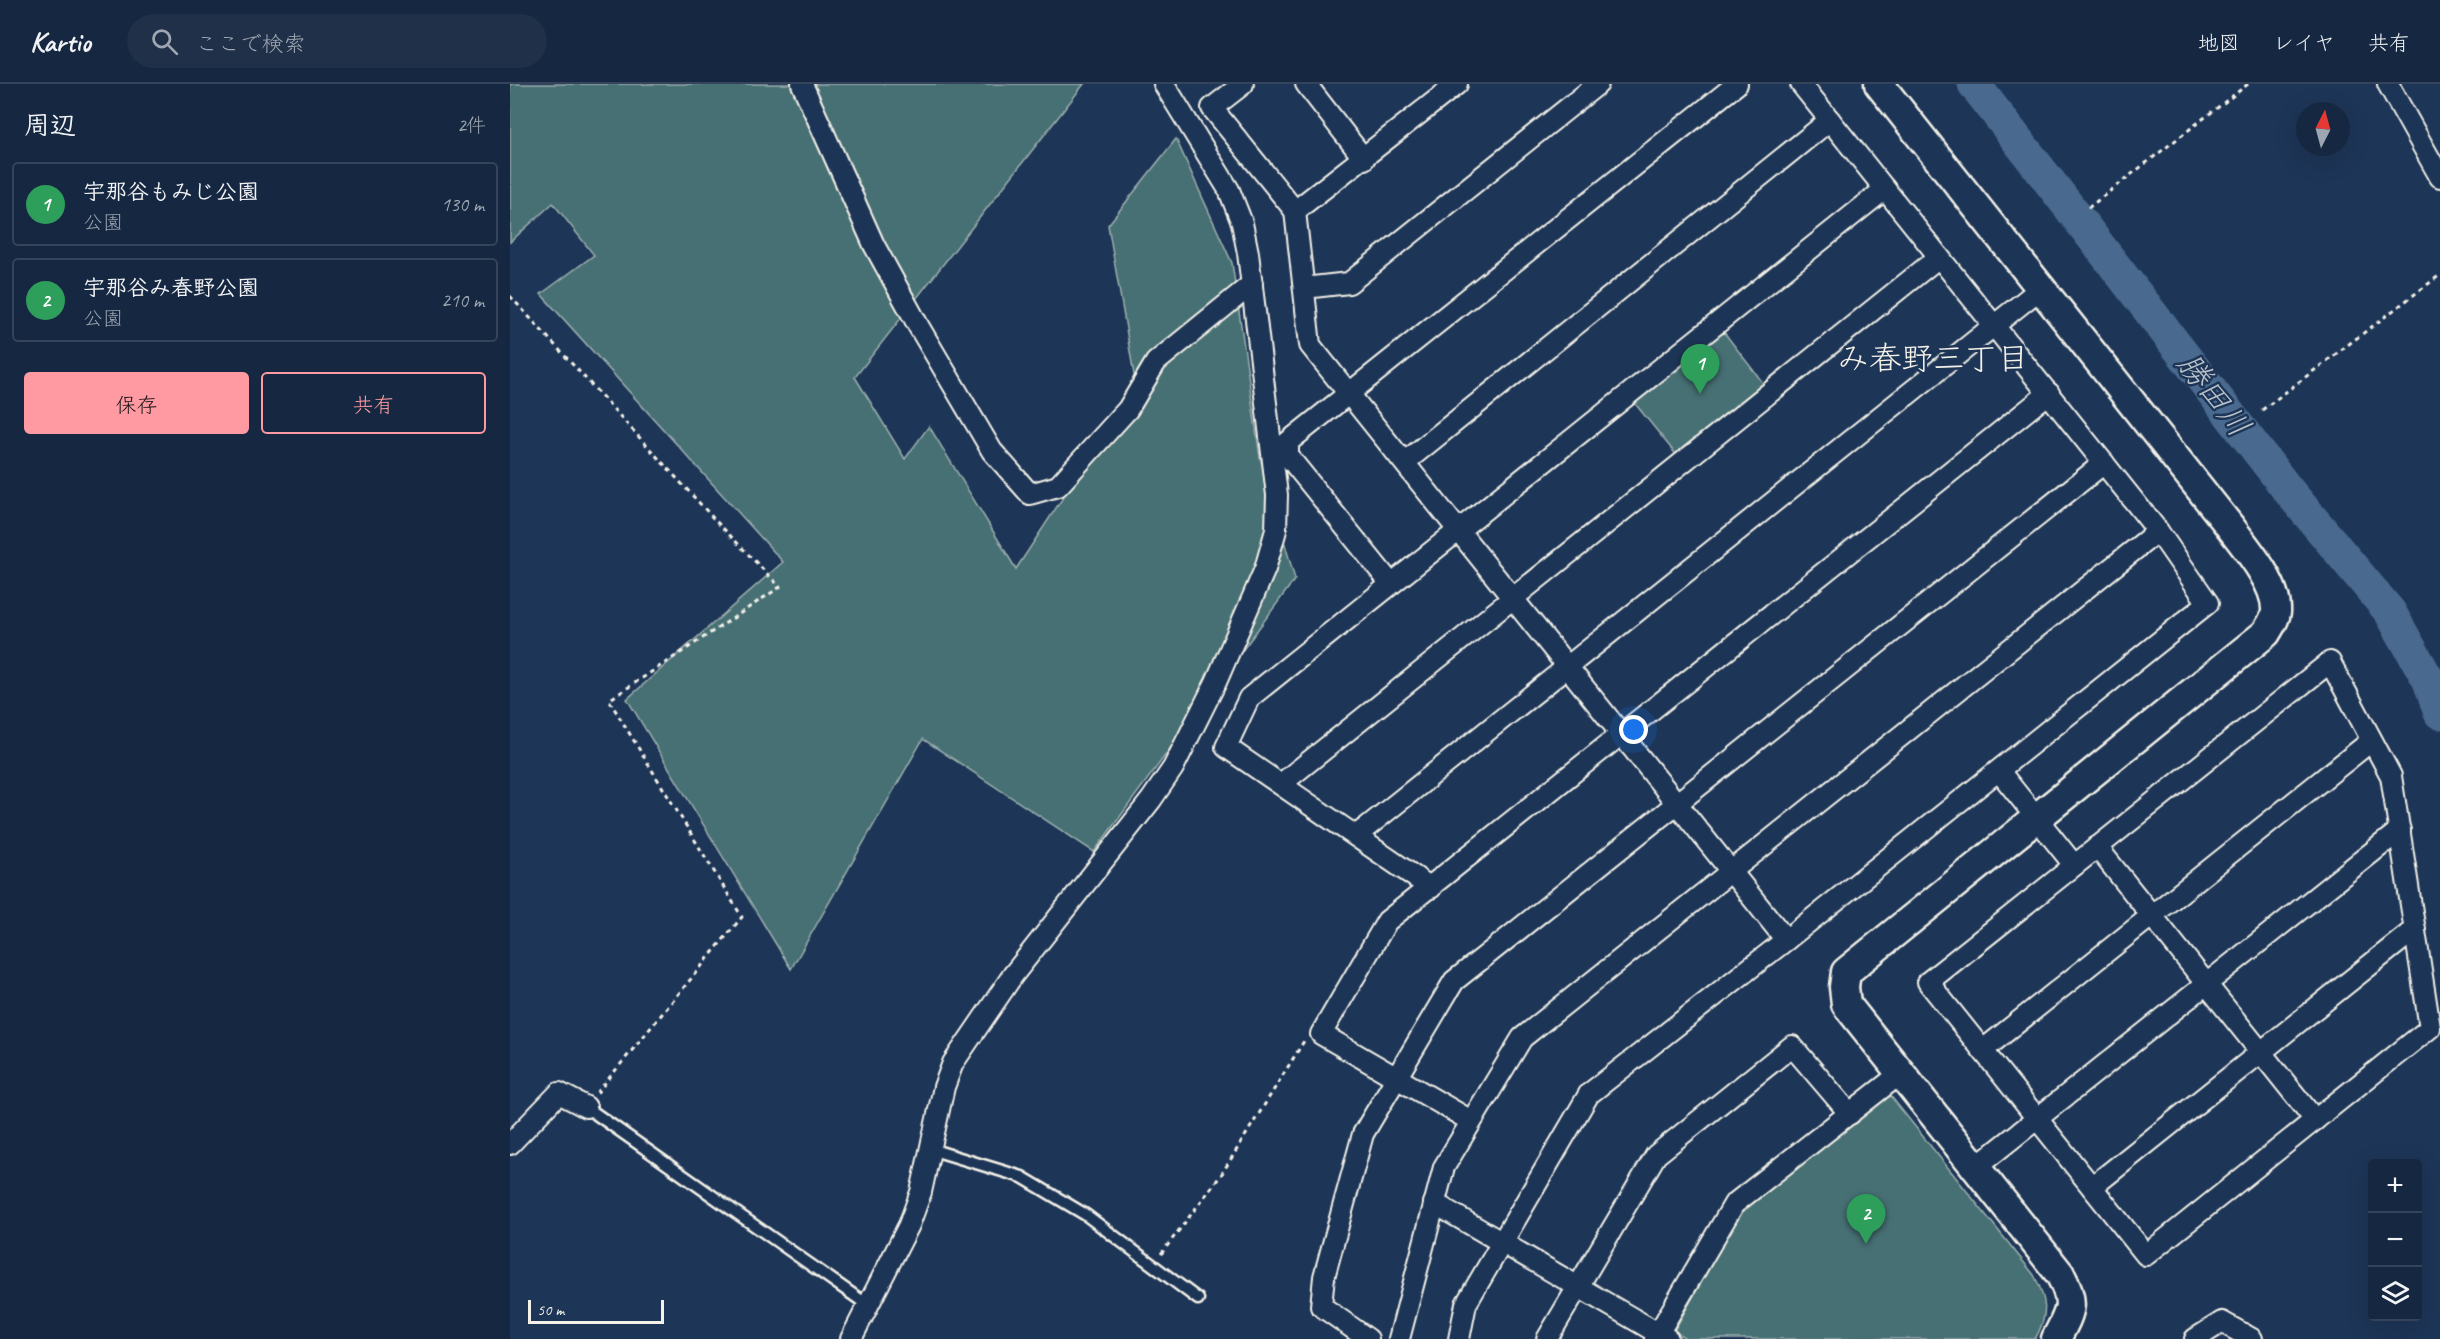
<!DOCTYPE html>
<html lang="ja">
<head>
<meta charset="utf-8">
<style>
	:root { --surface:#162841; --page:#1f3048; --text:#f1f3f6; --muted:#9ea6b1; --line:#35445a; --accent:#ff9aa2 }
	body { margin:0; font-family:Caveat,"Klee One",sans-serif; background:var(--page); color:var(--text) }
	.controls { position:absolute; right:18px; bottom:18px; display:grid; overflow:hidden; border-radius:6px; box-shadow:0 6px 24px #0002 }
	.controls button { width:54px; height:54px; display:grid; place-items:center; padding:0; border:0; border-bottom:2px solid var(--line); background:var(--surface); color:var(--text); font:30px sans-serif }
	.compass { position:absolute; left:1786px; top:18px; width:54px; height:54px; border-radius:50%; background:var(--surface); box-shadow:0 6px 24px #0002; rotate:6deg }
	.scale { position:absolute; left:18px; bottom:15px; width:136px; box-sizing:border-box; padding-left:6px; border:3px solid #f4f1e8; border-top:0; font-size:16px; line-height:21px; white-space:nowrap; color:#f4f1e8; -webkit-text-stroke:4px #1d3557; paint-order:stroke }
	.you { position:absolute; left:1124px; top:646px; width:21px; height:21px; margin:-15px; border:4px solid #fff; border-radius:50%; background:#1a73e8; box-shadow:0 0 0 9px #1a73e833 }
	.badge { display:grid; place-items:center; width:39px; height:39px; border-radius:50%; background:var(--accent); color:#fff; font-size:20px; font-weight:700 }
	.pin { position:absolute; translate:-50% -50px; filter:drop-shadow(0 2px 3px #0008) }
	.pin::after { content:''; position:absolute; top:32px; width:21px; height:18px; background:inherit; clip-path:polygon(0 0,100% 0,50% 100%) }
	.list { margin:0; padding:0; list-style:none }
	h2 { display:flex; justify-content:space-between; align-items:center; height:78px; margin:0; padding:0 24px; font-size:26px }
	h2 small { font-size:20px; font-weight:400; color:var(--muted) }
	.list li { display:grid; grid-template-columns:39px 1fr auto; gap:18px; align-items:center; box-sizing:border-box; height:84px; margin:0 12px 12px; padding:0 12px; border:2px solid var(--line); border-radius:6px }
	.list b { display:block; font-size:22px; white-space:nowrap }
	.list p { margin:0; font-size:20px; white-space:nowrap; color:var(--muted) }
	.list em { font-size:20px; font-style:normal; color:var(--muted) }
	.actions { display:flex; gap:12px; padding:18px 24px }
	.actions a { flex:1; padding:14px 0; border:2px solid var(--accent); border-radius:6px; text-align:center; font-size:21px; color:var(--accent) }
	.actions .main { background:var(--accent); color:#111 }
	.icon { flex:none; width:33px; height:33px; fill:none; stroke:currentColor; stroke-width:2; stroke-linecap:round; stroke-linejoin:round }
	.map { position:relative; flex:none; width:1930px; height:1255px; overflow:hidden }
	header { display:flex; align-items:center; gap:36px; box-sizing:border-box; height:84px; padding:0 30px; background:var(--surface); border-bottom:2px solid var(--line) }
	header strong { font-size:28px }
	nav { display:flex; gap:33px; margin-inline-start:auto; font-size:21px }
	.search { width:420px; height:54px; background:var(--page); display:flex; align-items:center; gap:15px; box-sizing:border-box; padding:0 21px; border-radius:33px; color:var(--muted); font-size:22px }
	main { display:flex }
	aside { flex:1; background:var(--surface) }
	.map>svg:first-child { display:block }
	.green { fill:#477075; stroke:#9eb0ae; stroke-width:1.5 }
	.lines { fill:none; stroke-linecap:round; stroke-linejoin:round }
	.river { stroke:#48698e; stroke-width:33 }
	.lane-casing { stroke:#f4f1e8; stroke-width:15 }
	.street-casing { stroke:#f4f1e8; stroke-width:24 }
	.secondary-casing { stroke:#f4f1e8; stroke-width:33 }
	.path { stroke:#f4f1e8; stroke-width:3; stroke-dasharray:4.5 4.5; stroke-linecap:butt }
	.lane { stroke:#1d3557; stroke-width:10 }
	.street { stroke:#1d3557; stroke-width:20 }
	.secondary { stroke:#1d3557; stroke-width:28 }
	.labels { text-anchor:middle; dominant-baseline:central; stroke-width:5; stroke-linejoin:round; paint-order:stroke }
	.neighbourhood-label { font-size:32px; fill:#f4f1e8; stroke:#1d3557 }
	.water-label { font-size:32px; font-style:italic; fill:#b8c1c8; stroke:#1d3557 }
</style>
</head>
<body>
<header>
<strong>Kartio</strong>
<div class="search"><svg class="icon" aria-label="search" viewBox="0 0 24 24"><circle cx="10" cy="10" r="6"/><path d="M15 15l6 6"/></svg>ここで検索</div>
<nav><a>地図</a><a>レイヤ</a><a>共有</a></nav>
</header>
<main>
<aside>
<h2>周辺<small>2件</small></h2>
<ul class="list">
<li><span class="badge" style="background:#2e9e5b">1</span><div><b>宇那谷もみじ公園</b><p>公園</p></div><em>130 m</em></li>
<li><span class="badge" style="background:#2e9e5b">2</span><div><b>宇那谷み春野公園</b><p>公園</p></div><em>210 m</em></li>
</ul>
<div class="actions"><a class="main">保存</a><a>共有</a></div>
</aside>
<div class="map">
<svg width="1930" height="1255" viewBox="0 0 1930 1255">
	<rect width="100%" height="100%" fill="#1d3557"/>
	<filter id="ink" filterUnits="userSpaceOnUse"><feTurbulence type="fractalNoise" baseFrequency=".0167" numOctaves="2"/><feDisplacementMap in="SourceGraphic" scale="12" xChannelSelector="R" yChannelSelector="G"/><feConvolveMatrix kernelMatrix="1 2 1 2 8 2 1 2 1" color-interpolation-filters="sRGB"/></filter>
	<g filter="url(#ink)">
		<g class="green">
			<polygon points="0,0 574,0 345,293 395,375 419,342 506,485 626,302 598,141 666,55 722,179 750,373 785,495 584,768 413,655 281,885 117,615 273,478 31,210 84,171 43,119 0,158"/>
			<polygon points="1213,247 1257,304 1168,373 1123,317"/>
			<path d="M1379,1010L1524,1191C1537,1215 1539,1231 1525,1255H1177L1164,1247L1231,1128Z"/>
		</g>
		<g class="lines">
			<polyline class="river" points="1464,0 1778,406 1880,528 1919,597 1930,629"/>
			<g class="lane-casing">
				<g id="lane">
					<polyline points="76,1023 359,1222"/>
					<polyline points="420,1065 512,1093 576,1131 688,1215"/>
				</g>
			</g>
			<g class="street-casing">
				<g id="street">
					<polyline points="292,0 364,161 409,243 482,367 520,410 548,402 618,325 646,278 742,200"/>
					<polyline points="733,0 702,24 785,127 800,261 1276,856"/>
					<polyline points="796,0 854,75"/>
					<polyline points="1878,0 1930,93"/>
					<polyline points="785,127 947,0"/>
					<polyline points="794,204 839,199 1088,0"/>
					<polyline points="895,378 1320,36"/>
					<polyline points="881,500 778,372 778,358 1227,0"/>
					<polygon points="1820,578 1881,692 1920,944 1636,1171 1418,898"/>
					<polyline points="1489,687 1564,781"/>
					<polyline points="771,700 1429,173"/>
					<polyline points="847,751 1531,204"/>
					<polyline points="1587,763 1805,1036"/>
					<polyline points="921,804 716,663 739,614 1375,105"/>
					<polyline points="1473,966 1861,657"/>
					<polyline points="961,1037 811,950 877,837 1539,309"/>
					<polyline points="0,1060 49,1009 76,1023"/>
					<polyline points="1465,1084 1890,746"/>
					<polyline points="1582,1103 1905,845"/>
					<polyline points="924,1119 1158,1255"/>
					<polyline points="341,1255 399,1141 411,1108 434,1003 443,979 503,891 641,716 663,684 706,598 755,485 766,446 767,411 738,169 732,139 719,106 654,0"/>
					<polyline points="858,1255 811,1222 814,1193 853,1050 944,897 1594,379"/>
					<polyline points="889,1255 934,1083 1012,954 1648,447"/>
					<polyline points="949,1255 956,1220 1079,1010 1276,856 1698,519 1648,447 1291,0"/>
					<polyline points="1037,1255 1146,1071 1282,962 1340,1030"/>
					<polyline points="1145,1255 1224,1120 1391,989"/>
					<polyline points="1685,1255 1712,1238 1742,1255"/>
				</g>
			</g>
			<g class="secondary-casing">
				<path id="secondary" d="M1369,0L1718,440C1734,461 1768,500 1766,528C1765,536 1760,542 1756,549L1336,888L1334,903L1336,920L1550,1190C1566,1220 1561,1226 1546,1255"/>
			</g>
			<g class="path">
				<polyline points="1578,124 1738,0"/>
				<polyline points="0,212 204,435 270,503 99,616 232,833 86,1010"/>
				<polyline points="1752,326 1930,191"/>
				<polyline points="651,1170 711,1091 794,957"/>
			</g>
			<use href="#lane" class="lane"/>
			<use href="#street" class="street"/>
			<use href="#secondary" class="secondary"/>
		</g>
	</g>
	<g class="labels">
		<g class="neighbourhood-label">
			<text x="1423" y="274">み春野三丁目</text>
		</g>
		<g class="water-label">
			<text transform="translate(1704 311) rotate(52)">勝田川</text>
		</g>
	</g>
</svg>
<div class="controls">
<button>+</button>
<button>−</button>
<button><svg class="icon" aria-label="layers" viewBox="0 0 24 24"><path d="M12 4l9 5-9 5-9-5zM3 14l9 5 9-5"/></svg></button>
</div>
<svg class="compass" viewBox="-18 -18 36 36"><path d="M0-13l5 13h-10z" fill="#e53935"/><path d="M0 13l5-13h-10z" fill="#9ea6b1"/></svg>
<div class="scale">50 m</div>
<div class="you"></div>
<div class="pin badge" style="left:1190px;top:310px;background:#2e9e5b">1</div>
<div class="pin badge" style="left:1356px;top:1160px;background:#2e9e5b">2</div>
</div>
</main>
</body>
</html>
